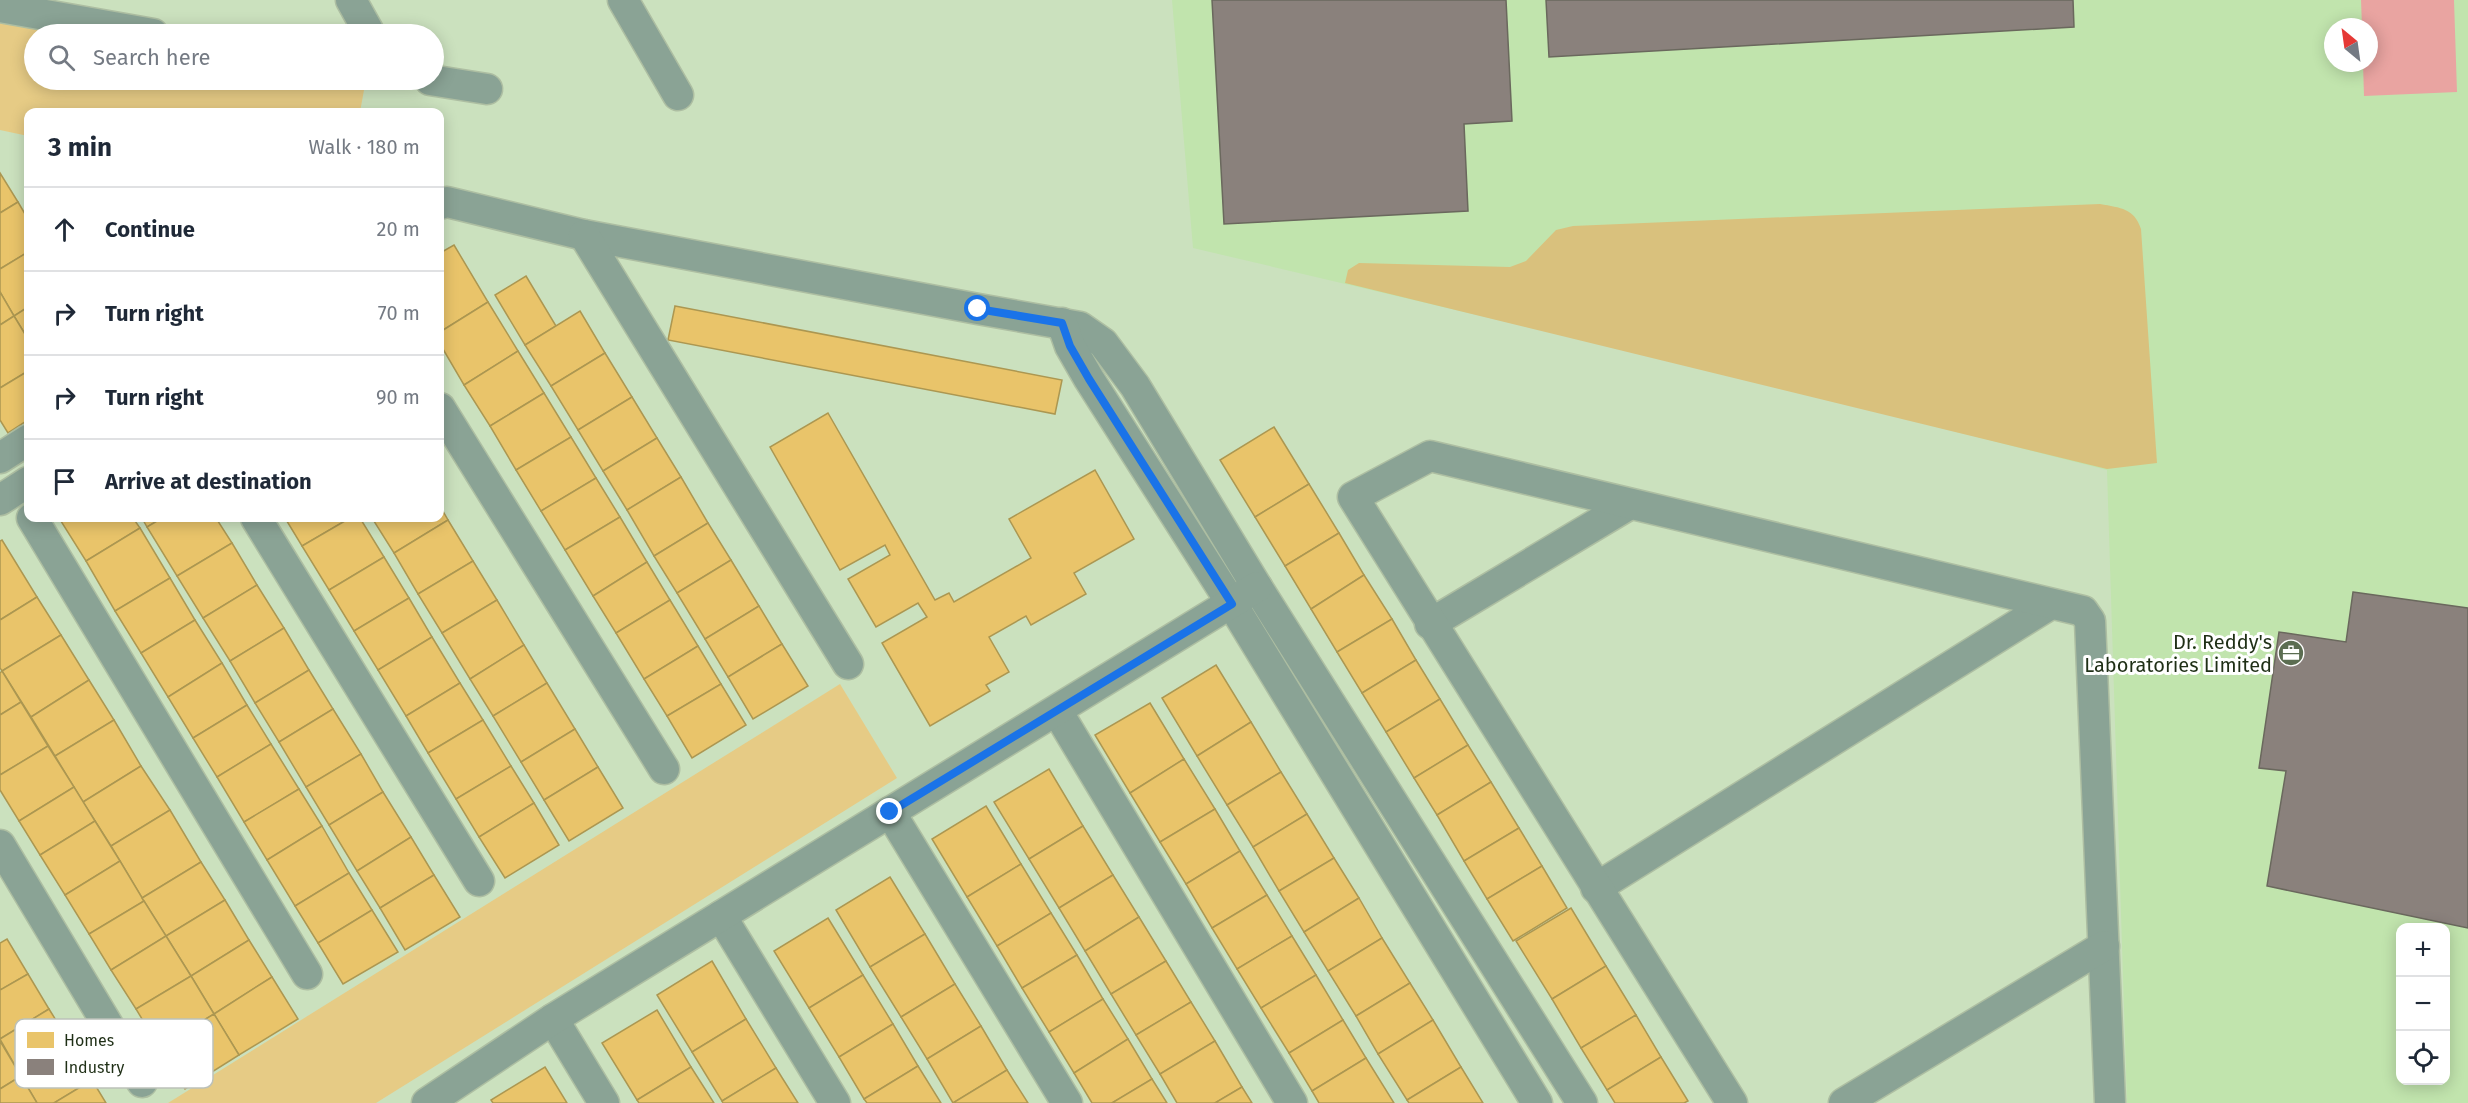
<!DOCTYPE html>
<html lang="en">
<head>
<meta charset="utf-8">
<style>
	:root { --surface:#fff; --page:#f2f2f3; --text:#1f2937; --muted:#747a83; --line:#e0e1e3 }
	body { margin:0; font-family:"Fira Sans",sans-serif; background:var(--page); color:var(--text) }
	.controls { position:absolute; right:18px; bottom:18px; display:grid; overflow:hidden; border-radius:12px; box-shadow:0 3px 15px #0003 }
	.controls button { width:54px; height:54px; display:grid; place-items:center; padding:0; border:0; border-bottom:2px solid var(--line); background:var(--surface); color:var(--text); font:30px sans-serif }
	.compass { position:absolute; left:2324px; top:18px; width:54px; height:54px; border-radius:50%; background:var(--surface); box-shadow:0 3px 15px #0003; rotate:331deg }
	.stop { position:absolute; width:18px; height:18px; margin:-14px; border:4px solid #1a73e8; border-radius:50%; background:#fff }
	.stop.end { background:#1a73e8; border-color:#fff; box-shadow:0 2px 6px #0008 }
	.list { margin:0; padding:0; list-style:none }
	h2 { display:flex; justify-content:space-between; align-items:center; height:78px; margin:0; padding:0 24px; font-size:26px }
	h2 small { font-size:20px; font-weight:400; color:var(--muted) }
	.list li { display:grid; grid-template-columns:39px 1fr auto; gap:18px; align-items:center; box-sizing:border-box; height:84px; padding:0 24px; border-top:2px solid var(--line) }
	.list b { display:block; font-size:22px; white-space:nowrap }
	.list em { font-size:20px; font-style:normal; color:var(--muted) }
	.icon { flex:none; width:33px; height:33px; fill:none; stroke:currentColor; stroke-width:2; stroke-linecap:round; stroke-linejoin:round }
	.map { position:relative; flex:none; width:2468px; height:1103px; overflow:hidden }
	.search { position:absolute; background:var(--surface); box-shadow:0 3px 15px #0003; left:24px; top:24px; width:420px; height:66px; display:flex; align-items:center; gap:15px; box-sizing:border-box; padding:0 21px; border-radius:33px; color:var(--muted); font-size:22px }
	.panel { position:absolute; background:var(--surface); box-shadow:0 3px 15px #0003; left:24px; top:108px; width:420px; height:414px; border-radius:12px }
	.map>svg:first-child { display:block }
	.built { fill:#c1e4ad; fill-rule:evenodd }
	.green { fill:#e6cb85 }
	.forest { fill:#d9c17d }
	.water { fill:#e9a4a1 }
	.homes { fill:#e9c46a; stroke:#ac9751; stroke-width:1.5 }
	.industry { fill:#8a817c; stroke:#6a685d; stroke-width:1.5 }
	.lines { fill:none; stroke-linecap:round; stroke-linejoin:round }
	.minor-casing { stroke:#adbea2; stroke-width:33 }
	.minor { stroke:#8aa395; stroke-width:30 }
	.route { stroke:#1a73e8; stroke-width:8 }
	.labels { text-anchor:middle; dominant-baseline:central; stroke-width:6; stroke-linejoin:round; paint-order:stroke }
	.poi-label { font-size:20px; fill:#1f2f16; stroke:#fff; text-anchor:end }
	.key { fill:#fff; stroke:#bcc1b9; stroke-width:1.5 }
	.key-label { font-size:16px; fill:#1f2f16 }
</style>
</head>
<body>
<div class="map">
<svg width="2468" height="1103" viewBox="0 0 2468 1103">
	<rect width="100%" height="100%" fill="#cbe1be"/>
	<path class="built" d="M1172,0H2468V1103H2127L2107,470L1745,378L1193,248ZM2333,27H2369V63H2333ZM2400,928H2446V1080H2400Z"/>
	<g class="green">
		<polygon points="0,21 70,34 34,34 34,80 310,80 364,90 360,112 28,112 28,136 0,130"/>
		<polygon points="840,684 897,778 376,1103 168,1103"/>
	</g>
	<path class="forest" d="M2100,204C2121,208 2134,208 2141,229L2157,463L2107,469L1345,283L1348,270L1359,263L1510,267L1526,261L1556,230L1573,226Z"/>
	<polygon class="water" points="2361,0 2454,0 2457,92 2364,96 2363,63 2369,63 2369,27 2362,27"/>
	<g class="homes">
		<polygon points="0,173 18,202 0,213"/>
		<polygon points="18,202 28,219 28,252 0,269 0,213"/>
		<polygon points="454,245 488,302 440,332 440,253"/>
		<polygon points="28,252 28,307 14,316 0,292 0,269"/>
		<polygon points="526,276 556,326 525,345 495,295"/>
		<polygon points="0,292 14,316 0,325"/>
		<polygon points="488,302 518,351 464,385 440,344 440,332"/>
		<polygon points="675,306 1062,380 1055,414 668,340"/>
		<polygon points="28,307 28,339 14,316"/>
		<polygon points="580,311 605,353 551,386 525,345"/>
		<polygon points="14,316 28,339 28,371 0,388 0,325"/>
		<polygon points="518,351 544,393 490,426 464,385"/>
		<polygon points="605,353 632,397 578,430 551,386"/>
		<polygon points="28,371 28,420 8,433 0,420 0,388"/>
		<polygon points="544,393 571,437 516,470 490,426"/>
		<polygon points="632,397 657,438 603,471 578,430"/>
		<polygon points="828,413 935,600 949,593 954,602 1031,558 1009,519 1095,470 1134,539 1074,573 1086,594 1031,625 1026,616 989,637 1009,672 986,685 990,691 930,726 882,643 927,617 918,603 876,627 848,579 890,555 885,545 840,570 770,447"/>
		<polygon points="1274,427 1309,484 1255,517 1220,460"/>
		<polygon points="571,437 596,478 541,511 516,470"/>
		<polygon points="657,438 681,477 627,510 603,471"/>
		<polygon points="681,477 708,523 654,556 627,510"/>
		<polygon points="596,478 620,517 565,550 541,511"/>
		<polygon points="1309,484 1339,533 1285,566 1255,517"/>
		<polygon points="440,506 448,520 394,553 372,518 440,518"/>
		<polygon points="620,517 647,562 593,596 565,550"/>
		<polygon points="59,518 133,518 140,528 86,561"/>
		<polygon points="142,518 162,518 147,527"/>
		<polygon points="162,518 216,518 232,543 177,576 147,527"/>
		<polygon points="285,518 350,518 302,546"/>
		<polygon points="350,518 360,518 384,557 329,590 302,546"/>
		<polygon points="448,520 473,561 418,594 394,553"/>
		<polygon points="708,523 731,560 677,593 654,556"/>
		<polygon points="140,528 170,578 115,611 86,561"/>
		<polygon points="1339,533 1364,575 1311,609 1285,566"/>
		<polygon points="2,540 37,597 0,620 0,541"/>
		<polygon points="232,543 257,585 203,618 177,576"/>
		<polygon points="384,557 409,598 354,631 329,590"/>
		<polygon points="731,560 759,606 705,639 677,593"/>
		<polygon points="473,561 497,600 442,633 418,594"/>
		<polygon points="647,562 670,600 616,633 593,596"/>
		<polygon points="1364,575 1392,619 1337,652 1311,609"/>
		<polygon points="170,578 195,620 141,653 115,611"/>
		<polygon points="257,585 284,628 230,661 203,618"/>
		<polygon points="37,597 61,635 2,671 0,668 0,620"/>
		<polygon points="409,598 432,637 378,670 354,631"/>
		<polygon points="497,600 524,645 470,679 442,633"/>
		<polygon points="670,600 698,646 644,679 616,633"/>
		<polygon points="759,606 782,644 728,677 705,639"/>
		<polygon points="1392,619 1416,660 1362,693 1337,652"/>
		<polygon points="195,620 222,663 168,697 141,653"/>
		<polygon points="284,628 309,670 255,703 230,661"/>
		<polygon points="61,635 89,680 31,717 2,671"/>
		<polygon points="432,637 460,683 406,716 378,670"/>
		<polygon points="782,644 808,686 753,719 728,677"/>
		<polygon points="524,645 547,683 493,716 470,679"/>
		<polygon points="698,646 721,684 667,716 644,679"/>
		<polygon points="1416,660 1440,699 1386,732 1362,693"/>
		<polygon points="222,663 247,705 193,738 168,697"/>
		<polygon points="1216,665 1251,722 1197,756 1162,698"/>
		<polygon points="309,670 333,709 279,742 255,703"/>
		<polygon points="2,671 21,702 0,715 0,673"/>
		<polygon points="89,680 114,720 55,756 31,717"/>
		<polygon points="460,683 483,720 428,753 406,716"/>
		<polygon points="547,683 575,729 521,762 493,716"/>
		<polygon points="721,684 746,725 692,758 667,716"/>
		<polygon points="1440,699 1468,745 1414,778 1386,732"/>
		<polygon points="21,702 48,746 0,775 0,715"/>
		<polygon points="1150,703 1184,759 1130,793 1095,735"/>
		<polygon points="247,705 271,744 217,777 193,738"/>
		<polygon points="333,709 361,754 306,787 279,742"/>
		<polygon points="114,720 141,766 83,802 55,756"/>
		<polygon points="483,720 511,766 456,799 428,753"/>
		<polygon points="1251,722 1281,772 1227,805 1197,756"/>
		<polygon points="575,729 598,767 544,800 521,762"/>
		<polygon points="271,744 299,789 244,822 217,777"/>
		<polygon points="1468,745 1491,782 1437,815 1414,778"/>
		<polygon points="48,746 74,787 19,821 0,790 0,775"/>
		<polygon points="361,754 383,792 329,825 306,787"/>
		<polygon points="1184,759 1215,809 1160,842 1130,793"/>
		<polygon points="141,766 170,810 111,846 83,802"/>
		<polygon points="511,766 534,803 479,837 456,799"/>
		<polygon points="598,767 623,808 569,841 544,800"/>
		<polygon points="1049,769 1083,826 1029,859 994,802"/>
		<polygon points="1281,772 1307,814 1253,847 1227,805"/>
		<polygon points="1491,782 1519,828 1464,861 1437,815"/>
		<polygon points="74,787 95,821 40,855 19,821"/>
		<polygon points="299,789 322,826 267,860 244,822"/>
		<polygon points="383,792 411,837 357,871 329,825"/>
		<polygon points="534,803 559,845 505,878 479,837"/>
		<polygon points="986,806 1021,864 967,897 932,839"/>
		<polygon points="1215,809 1240,851 1186,884 1160,842"/>
		<polygon points="170,810 201,862 142,898 111,846"/>
		<polygon points="1307,814 1334,858 1279,891 1253,847"/>
		<polygon points="95,821 120,861 65,895 40,855"/>
		<polygon points="322,826 349,873 295,906 267,860"/>
		<polygon points="1083,826 1113,875 1059,908 1029,859"/>
		<polygon points="1519,828 1542,866 1487,899 1464,861"/>
		<polygon points="411,837 434,875 380,908 357,871"/>
		<polygon points="1240,851 1267,895 1212,928 1186,884"/>
		<polygon points="1334,858 1359,898 1304,932 1279,891"/>
		<polygon points="120,861 144,901 89,934 65,895"/>
		<polygon points="201,862 225,900 166,936 142,898"/>
		<polygon points="1021,864 1051,913 997,946 967,897"/>
		<polygon points="1542,866 1567,908 1513,941 1487,899"/>
		<polygon points="349,873 372,910 318,943 295,906"/>
		<polygon points="434,875 460,917 405,950 380,908"/>
		<polygon points="1113,875 1139,917 1085,951 1059,908"/>
		<polygon points="890,877 925,934 870,967 836,910"/>
		<polygon points="1267,895 1292,936 1237,969 1212,928"/>
		<polygon points="1359,898 1382,938 1328,971 1304,932"/>
		<polygon points="225,900 249,940 191,976 166,936"/>
		<polygon points="144,901 166,936 111,970 89,934"/>
		<polygon points="1571,908 1606,966 1552,999 1516,941"/>
		<polygon points="372,910 398,952 343,984 318,943"/>
		<polygon points="1051,913 1077,955 1022,988 997,946"/>
		<polygon points="1139,917 1166,961 1111,994 1085,951"/>
		<polygon points="828,918 863,975 809,1008 774,951"/>
		<polygon points="925,934 955,984 901,1017 870,967"/>
		<polygon points="166,936 191,976 136,1009 111,970"/>
		<polygon points="1292,936 1316,975 1261,1008 1237,969"/>
		<polygon points="1382,938 1410,983 1356,1016 1328,971"/>
		<polygon points="7,939 28,974 0,990 0,943"/>
		<polygon points="249,940 272,977 214,1014 191,976"/>
		<polygon points="1077,955 1103,999 1049,1032 1022,988"/>
		<polygon points="712,961 746,1019 692,1052 657,995"/>
		<polygon points="1166,961 1191,1002 1136,1035 1111,994"/>
		<polygon points="1606,966 1636,1015 1581,1048 1552,999"/>
		<polygon points="28,974 49,1009 0,1039 0,990"/>
		<polygon points="863,975 893,1024 839,1057 809,1008"/>
		<polygon points="1316,975 1343,1020 1289,1053 1261,1008"/>
		<polygon points="191,976 214,1014 159,1047 136,1009"/>
		<polygon points="272,977 298,1019 239,1055 214,1014"/>
		<polygon points="1410,983 1433,1020 1378,1054 1356,1016"/>
		<polygon points="955,984 981,1026 927,1059 901,1017"/>
		<polygon points="1103,999 1128,1039 1074,1073 1049,1032"/>
		<polygon points="1191,1002 1215,1041 1160,1074 1136,1035"/>
		<polygon points="49,1009 72,1046 21,1076 0,1039"/>
		<polygon points="657,1010 691,1067 637,1100 602,1043"/>
		<polygon points="214,1014 239,1055 185,1089 159,1047"/>
		<polygon points="1636,1015 1661,1057 1607,1090 1581,1048"/>
		<polygon points="746,1019 776,1068 722,1101 692,1052"/>
		<polygon points="1343,1020 1366,1058 1312,1091 1289,1053"/>
		<polygon points="1433,1020 1461,1067 1407,1100 1378,1054"/>
		<polygon points="893,1024 918,1066 864,1099 839,1057"/>
		<polygon points="981,1026 1007,1070 953,1103 927,1059"/>
		<polygon points="1128,1039 1152,1079 1112,1103 1092,1103 1074,1073"/>
		<polygon points="0,1041 21,1076 0,1089"/>
		<polygon points="1215,1041 1242,1087 1215,1103 1177,1103 1160,1074"/>
		<polygon points="72,1046 92,1080 54,1103 37,1103 21,1076"/>
		<polygon points="1661,1057 1688,1101 1684,1103 1615,1103 1607,1090"/>
		<polygon points="1366,1058 1394,1103 1319,1103 1312,1091"/>
		<polygon points="918,1066 941,1103 867,1103 864,1099"/>
		<polygon points="545,1067 567,1103 493,1103 491,1100"/>
		<polygon points="691,1067 714,1103 639,1103 637,1100"/>
		<polygon points="1461,1067 1483,1103 1409,1103 1407,1100"/>
		<polygon points="776,1068 798,1103 723,1103 722,1101"/>
		<polygon points="1007,1070 1028,1103 953,1103"/>
		<polygon points="21,1076 37,1103 0,1103 0,1089"/>
		<polygon points="1152,1079 1167,1103 1112,1103"/>
		<polygon points="92,1080 106,1103 54,1103"/>
		<polygon points="1242,1087 1252,1103 1215,1103"/>
	</g>
	<g class="industry">
		<polygon points="1212,0 1506,0 1512,121 1464,124 1468,211 1224,224"/>
		<polygon points="1546,0 2073,0 2074,27 1549,57"/>
		<polygon points="2353,592 2468,608 2468,928 2267,886 2286,771 2259,768 2279,632 2346,642"/>
	</g>
	<g class="lines">
		<g class="minor-casing">
			<g id="minor">
				<polyline points="351,0 370,34"/>
				<polyline points="623,0 678,95"/>
				<polyline points="0,7 153,34"/>
				<polyline points="430,80 487,89"/>
				<polyline points="440,204 447,202 584,235 978,309 1080,327 1103,343 1135,386 1257,587 1582,1103"/>
				<polyline points="584,235 848,664"/>
				<polyline points="1062,323 1070,346 1089,379 1232,604 1537,1103"/>
				<polyline points="440,408 664,769"/>
				<polyline points="0,458 28,440"/>
				<polyline points="0,500 28,482"/>
				<polyline points="32,518 307,974"/>
				<polyline points="256,518 479,881"/>
				<polyline points="1430,624 1630,504"/>
				<polyline points="1057,711 1292,1103"/>
				<polyline points="890,812 1067,1103"/>
				<polyline points="0,845 142,1082"/>
				<polyline points="1596,888 2049,605"/>
				<polyline points="721,916 835,1103"/>
				<polyline points="553,1019 604,1103"/>
				<polyline points="427,1103 553,1019 1257,587"/>
				<polyline points="1732,1103 1353,497 1430,456 2083,611 2090,621 2110,1103"/>
				<polyline points="1844,1103 2104,946"/>
			</g>
		</g>
		<use href="#minor" class="minor"/>
	</g>
	<g class="lines">
		<polyline class="route" points="890,812 1232,604 1089,379 1070,346 1062,323 978,309"/>
	</g>
	<defs>
		<g id="office-disc" transform="scale(1.35)"><circle r="9.5" fill="#5b6d51" stroke="#fff"/><path d="M-6-3h4V-5.5h4V-3h4V5H-6ZM-1-4.5V-3h2v-1.5ZM-6 0V1H6V0Z" fill="#fff"/></g>
	</defs>
	<g fill-rule="evenodd">
		<use href="#office-disc" x="2291" y="653"/>
	</g>
	<g class="labels">
		<g class="poi-label">
			<text x="2272" y="642">Dr. Reddy's<tspan x="2272" dy="23">Laboratories Limited</tspan></text>
		</g>
	</g>
	<rect x="15" y="1019" width="198" height="69" rx="9" class="key"/>
	<rect x="27" y="1032" width="27" height="16" fill="#e9c46a"/>
	<rect x="27" y="1059" width="27" height="16" fill="#8a817c"/>
	<g class="key-label">
		<text x="64" y="1046">Homes</text>
		<text x="64" y="1073">Industry</text>
	</g>
</svg>
<div class="controls">
<button>+</button>
<button>−</button>
<button><svg class="icon" aria-label="locate" viewBox="0 0 24 24"><circle cx="12" cy="12" r="6"/><path d="M12 2v4M12 18v4M2 12h4M18 12h4"/></svg></button>
</div>
<svg class="compass" viewBox="-18 -18 36 36"><path d="M0-13l5 13h-10z" fill="#e53935"/><path d="M0 13l5-13h-10z" fill="#747a83"/></svg>
<div class="stop" style="left:978px;top:309px"></div>
<div class="stop end" style="left:890px;top:812px"></div>
<div class="search"><svg class="icon" aria-label="search" viewBox="0 0 24 24"><circle cx="10" cy="10" r="6"/><path d="M15 15l6 6"/></svg>Search here</div>
<section class="panel">
<h2>3 min<small>Walk · 180 m</small></h2>
<ul class="list">
<li><svg class="icon" aria-label="ahead" viewBox="0 0 24 24"><path d="M12 20V5M6 11l6-6 6 6"/></svg><div><b>Continue</b></div><em>20 m</em></li>
<li><svg class="icon" aria-label="right" viewBox="0 0 24 24"><path d="M7 20v-9h11M14 6l5 5-5 5"/></svg><div><b>Turn right</b></div><em>70 m</em></li>
<li><svg class="icon" aria-label="right" viewBox="0 0 24 24"><path d="M7 20v-9h11M14 6l5 5-5 5"/></svg><div><b>Turn right</b></div><em>90 m</em></li>
<li><svg class="icon" aria-label="arrive" viewBox="0 0 24 24"><path d="M6 21V4h12l-3 4 3 4H6"/></svg><div><b>Arrive at destination</b></div></li>
</ul>
</section>
</div>
</body>
</html>
